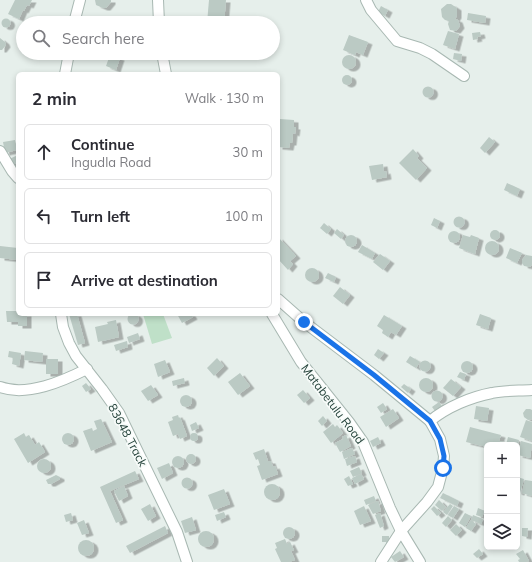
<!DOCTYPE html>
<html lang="en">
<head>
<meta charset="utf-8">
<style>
	:root { --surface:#fff; --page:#f7f7f7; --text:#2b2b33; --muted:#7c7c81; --line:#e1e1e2 }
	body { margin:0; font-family:Mulish,sans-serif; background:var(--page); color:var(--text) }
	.controls { position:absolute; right:12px; bottom:12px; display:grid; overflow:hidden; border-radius:6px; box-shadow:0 2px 6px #0003 }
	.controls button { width:36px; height:36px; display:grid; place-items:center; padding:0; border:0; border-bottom:1px solid var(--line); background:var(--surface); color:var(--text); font:20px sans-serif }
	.stop { position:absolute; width:12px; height:12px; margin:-9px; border:3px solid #1a73e8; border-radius:50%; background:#fff }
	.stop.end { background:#1a73e8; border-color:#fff; box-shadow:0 1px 4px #0008 }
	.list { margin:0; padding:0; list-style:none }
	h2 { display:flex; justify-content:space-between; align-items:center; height:52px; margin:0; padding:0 16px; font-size:17px }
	h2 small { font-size:13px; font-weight:400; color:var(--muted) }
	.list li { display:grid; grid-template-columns:26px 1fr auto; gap:12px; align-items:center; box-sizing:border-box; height:56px; margin:0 8px 8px; padding:0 8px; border:1px solid var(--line); border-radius:6px }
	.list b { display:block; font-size:15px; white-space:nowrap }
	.list p { margin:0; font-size:13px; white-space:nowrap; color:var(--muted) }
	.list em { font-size:13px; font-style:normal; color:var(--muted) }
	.icon { flex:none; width:22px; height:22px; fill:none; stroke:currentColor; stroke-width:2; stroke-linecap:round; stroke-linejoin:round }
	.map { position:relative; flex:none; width:532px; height:562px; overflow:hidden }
	.search { position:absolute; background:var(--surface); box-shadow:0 2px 6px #0003; left:16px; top:16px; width:264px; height:44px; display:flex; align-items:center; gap:10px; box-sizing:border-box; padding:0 14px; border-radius:22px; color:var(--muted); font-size:15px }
	.panel { position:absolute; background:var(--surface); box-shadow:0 2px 6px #0003; left:16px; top:72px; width:264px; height:244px; border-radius:6px }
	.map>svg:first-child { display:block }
	.green { fill:#bfe0c8 }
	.building { fill:#bbcac4; filter:url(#shadow) }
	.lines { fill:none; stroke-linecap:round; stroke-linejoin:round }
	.street-casing { stroke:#a8b8b2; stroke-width:12 }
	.street { stroke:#fff; stroke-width:10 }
	.route { stroke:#1a73e8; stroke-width:5 }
	.labels { text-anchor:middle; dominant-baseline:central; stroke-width:3.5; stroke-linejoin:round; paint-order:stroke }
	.street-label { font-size:12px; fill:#24423a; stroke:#f7fbf9 }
</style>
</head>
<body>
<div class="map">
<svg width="532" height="562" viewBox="0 0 532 562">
	<defs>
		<filter id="shadow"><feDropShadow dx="4.5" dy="2.5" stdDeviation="0" flood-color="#0004"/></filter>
	</defs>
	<rect width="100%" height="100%" fill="#e6efeb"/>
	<polygon class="green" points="143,314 163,314 172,338 152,344"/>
	<g class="building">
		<polygon points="15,0 32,0 29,6 27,5 24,11 23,10 19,19 8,14"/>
		<polygon points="95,0 111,0 111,2 106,8 103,8 96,5"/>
		<polygon points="209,0 226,0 224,23 207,23"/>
		<polygon points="447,4 451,4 457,8 457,16 455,19 458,20 460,26 456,31 450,30 448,24 449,21 445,20 442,17 441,9"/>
		<polygon points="381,6 388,10 385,16 378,12"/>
		<polygon points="468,13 486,16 485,23 467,20"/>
		<circle cx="6" cy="23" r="4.5"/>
		<polygon points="448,31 459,34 455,49 443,45"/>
		<polygon points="480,32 481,36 477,37 478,39 473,40 472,33"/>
		<polygon points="349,35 368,42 363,55 356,52 355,55 343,50"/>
		<polygon points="0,38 5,42 6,45 2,50 0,50"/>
		<polygon points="454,53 462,54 461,61 453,59"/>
		<circle cx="349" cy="62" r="7"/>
		<polygon points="110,55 120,58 116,70 106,66"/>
		<circle cx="347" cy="80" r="5"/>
		<circle cx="428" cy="92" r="5.5"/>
		<polygon points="280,119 294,120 294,127 296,127 295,134 293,133 292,143 290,143 289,148 278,147"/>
		<polygon points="489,137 495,142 485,153 480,148"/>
		<polygon points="15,140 17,150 5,153 3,142"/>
		<polygon points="413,149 419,156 417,158 427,168 416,180 399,163"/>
		<polygon points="18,155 18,162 10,166 7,160"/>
		<polygon points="383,164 384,172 386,171 387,177 372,180 369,166"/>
		<polygon points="507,183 520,189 517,196 504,190"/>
		<circle cx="459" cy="222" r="5.5"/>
		<polygon points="434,218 440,221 437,228 431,225"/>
		<polygon points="324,223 331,229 327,234 320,228"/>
		<polygon points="337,229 344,235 341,239 334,233"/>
		<circle cx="495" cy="235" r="5"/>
		<circle cx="454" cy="237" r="6"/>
		<circle cx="351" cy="241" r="6"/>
		<polygon points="463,235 470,237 471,235 479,238 475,254 459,248"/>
		<polygon points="278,237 296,256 290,261 293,264 288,270 278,259"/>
		<circle cx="492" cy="248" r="7"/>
		<polygon points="362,245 375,253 372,259 358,252"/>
		<polygon points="0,246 18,248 18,260 0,258"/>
		<polygon points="510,248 522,253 517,263 506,258"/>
		<polygon points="380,254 390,261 383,270 373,262"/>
		<polygon points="526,255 532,256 532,265 530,267 524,266 522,263 522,260"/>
		<circle cx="312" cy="275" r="7"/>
		<polygon points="328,273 336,277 334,282 325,278"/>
		<polygon points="340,287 350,295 343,304 333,296"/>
		<polygon points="6,311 18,311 18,314 27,314 27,326 18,326 18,322 7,322"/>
		<circle cx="133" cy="319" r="5.5"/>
		<polygon points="69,314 77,314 85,343 78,345"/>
		<polygon points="177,314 191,314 193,317 182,323"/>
		<polygon points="480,314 491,318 488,329 476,325"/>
		<polygon points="384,315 402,326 396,335 391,332 388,337 382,333 383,330 377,326"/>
		<polygon points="116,320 119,337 98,342 95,327 108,324 107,322"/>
		<polygon points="138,333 140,339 129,343 127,337"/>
		<polygon points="127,341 128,347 116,351 114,345"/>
		<polygon points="378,349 384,353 379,359 374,355"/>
		<polygon points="9,351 21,353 19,366 12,364 13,358 8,357"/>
		<polygon points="25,351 43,353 42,362 24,360"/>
		<polygon points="410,356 420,362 416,368 406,362"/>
		<polygon points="217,358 224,366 214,376 207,368"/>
		<rect x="46" y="359" width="12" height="15"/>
		<polygon points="165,360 170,372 158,377 154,364"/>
		<circle cx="425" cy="366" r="5.5"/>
		<circle cx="467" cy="367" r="6"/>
		<polygon points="460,372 466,374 464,380 457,377"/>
		<polygon points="240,373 250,386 238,395 228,382"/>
		<circle cx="426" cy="385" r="7"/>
		<polygon points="184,378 185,383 173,386 172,381"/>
		<polygon points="451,379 461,387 453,396 443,388"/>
		<polygon points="86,383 91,389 86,392 82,386"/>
		<polygon points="404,384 411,389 408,393 401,387"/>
		<polygon points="151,385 158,395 148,401 141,391"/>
		<polygon points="303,390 310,398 304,403 297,395"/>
		<circle cx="437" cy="396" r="5.5"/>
		<circle cx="186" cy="401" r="6"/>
		<polygon points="439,402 442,406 435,411 432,407"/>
		<polygon points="383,403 387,409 381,413 377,407"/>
		<polygon points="476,406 489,408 487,421 474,419"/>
		<polygon points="393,409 399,418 386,427 380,417"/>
		<polygon points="526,409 530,409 532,410 532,419 528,420 524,417 523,413"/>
		<polygon points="178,415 179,418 180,417 187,436 180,439 178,434 173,436 168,422 173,420 172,417"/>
		<polygon points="323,416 327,421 322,426 318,421"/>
		<polygon points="101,419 112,442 91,451 83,431 92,428 93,431 97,429 94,421"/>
		<polygon points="526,420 532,422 532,441 520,437"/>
		<polygon points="196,422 199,428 192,431 190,425"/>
		<polygon points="333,424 335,427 337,425 343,433 331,443 323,432"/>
		<polygon points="470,427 501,435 499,441 504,442 503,445 487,445 487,447 466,442"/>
		<circle cx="68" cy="439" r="6"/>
		<polygon points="24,433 26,437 29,435 35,445 39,442 45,452 28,463 14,439"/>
		<circle cx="194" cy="437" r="4"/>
		<polygon points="346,435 351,446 340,452 335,443 343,439 342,437"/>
		<polygon points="378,437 381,443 373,447 370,441"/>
		<polygon points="508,437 519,440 518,445 506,445"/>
		<polygon points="521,441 532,444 530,458 518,455"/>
		<polygon points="352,448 355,454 344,459 342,452"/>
		<polygon points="264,449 268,461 271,461 273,467 275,466 278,474 262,480 257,466 260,465 258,459 256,460 253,453"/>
		<circle cx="191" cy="459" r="5"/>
		<circle cx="178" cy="462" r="6"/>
		<polygon points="355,456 357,462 347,466 345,459"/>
		<circle cx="44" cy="466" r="7"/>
		<polygon points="169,463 173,473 162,479 157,468"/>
		<polygon points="359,467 362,473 353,477 350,471"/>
		<polygon points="135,471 139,479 110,491 123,520 116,523 100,487"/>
		<polygon points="361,474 364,479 355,484 352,478"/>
		<polygon points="56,475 60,477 60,479 51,484 48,484 46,480"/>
		<polygon points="349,476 353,484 348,486 344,479"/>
		<polygon points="517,477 524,479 520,493 517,492"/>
		<circle cx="187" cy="483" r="5.5"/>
		<polygon points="525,480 532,481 532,496 522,493"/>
		<circle cx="272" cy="492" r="8"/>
		<polygon points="124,486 128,496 119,501 114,491"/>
		<polygon points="224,489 230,504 214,510 208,495"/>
		<polygon points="443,493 459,501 457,506 440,498"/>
		<polygon points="374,496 376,501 366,505 364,500"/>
		<polygon points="439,500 446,507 442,511 435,505"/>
		<polygon points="378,501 381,511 373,514 368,505"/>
		<polygon points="150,504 156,516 148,521 141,509"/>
		<polygon points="450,504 453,506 447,515 443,512"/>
		<polygon points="364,506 371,521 360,525 354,511"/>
		<polygon points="434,506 441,513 437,516 431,509"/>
		<polygon points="454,506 459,509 453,518 448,515"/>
		<polygon points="478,508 485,511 482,517 476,515"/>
		<polygon points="224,512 226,517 217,521 215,515"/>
		<polygon points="71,513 73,520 66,522 64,515"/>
		<polygon points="380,513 384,526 380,528 375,515"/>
		<polygon points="465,513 471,516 465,527 459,523"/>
		<polygon points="473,515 483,519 481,524 471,520"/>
		<polygon points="448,516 452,520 446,527 442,523"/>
		<polygon points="192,517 196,530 185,533 181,521"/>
		<polygon points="84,520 89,533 82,535 77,523"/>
		<polygon points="471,520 476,524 471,531 466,528"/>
		<polygon points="456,524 462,530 456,536 450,530"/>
		<polygon points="165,526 168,533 130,553 126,546"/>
		<circle cx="289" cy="533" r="6"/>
		<polygon points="522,528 528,528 527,537 522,536"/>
		<circle cx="206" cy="539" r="8"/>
		<rect x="382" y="536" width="7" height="6"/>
		<polygon points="285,539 287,544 290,542 294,550 291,551 295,560 289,562 281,562 275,549 277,548 275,543"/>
		<circle cx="86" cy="548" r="8"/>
		<polygon points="479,549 483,554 477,558 473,554"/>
		<polygon points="523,550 529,561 526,562 519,562 518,560 520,559 516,554"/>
		<polygon points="400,551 404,557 395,562 391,557"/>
	</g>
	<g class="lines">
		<g class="street-casing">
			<g id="street">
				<polyline points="158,0 159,23"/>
				<polyline points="366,0 371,10 397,41 420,48 432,54 464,76"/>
				<polyline points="74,23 80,0"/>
				<polyline points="162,53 166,74"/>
				<polyline points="65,74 69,53"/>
				<polyline points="0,151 12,171 18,178"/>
				<polyline points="278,299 304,322 374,375 430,421"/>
				<polyline points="61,314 63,327 69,343 76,356 102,389 119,413 177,532 187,562"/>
				<polyline points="272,314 301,362 349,422 363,442 390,508 401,531 420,562"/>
				<path d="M0,387C27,397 63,381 87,369"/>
				<path d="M381,562L401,531L427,502L438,487L443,468L444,456L440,439L430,421C447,407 471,397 492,393C505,390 519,391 532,390"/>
			</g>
		</g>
		<use href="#street" class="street"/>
	</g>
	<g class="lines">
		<polyline class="route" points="304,322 374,375 430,421 440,439 444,456 443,468"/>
	</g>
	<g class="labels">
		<g class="street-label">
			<text transform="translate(333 404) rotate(53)">Matabetulu Road</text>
			<text transform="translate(128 435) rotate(62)">83648 Track</text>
		</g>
	</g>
</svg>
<div class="controls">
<button>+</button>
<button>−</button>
<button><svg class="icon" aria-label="layers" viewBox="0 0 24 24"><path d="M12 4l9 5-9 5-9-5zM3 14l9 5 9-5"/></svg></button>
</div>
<div class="stop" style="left:443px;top:468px"></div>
<div class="stop end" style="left:304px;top:322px"></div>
<div class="search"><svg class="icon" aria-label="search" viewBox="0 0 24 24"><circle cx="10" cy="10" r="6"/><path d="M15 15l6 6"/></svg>Search here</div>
<section class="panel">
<h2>2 min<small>Walk · 130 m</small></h2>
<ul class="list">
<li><svg class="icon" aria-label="ahead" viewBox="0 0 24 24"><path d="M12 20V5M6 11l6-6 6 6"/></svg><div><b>Continue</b><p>Ingudla Road</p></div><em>30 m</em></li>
<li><svg class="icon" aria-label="left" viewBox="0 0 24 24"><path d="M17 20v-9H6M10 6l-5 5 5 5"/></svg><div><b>Turn left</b></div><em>100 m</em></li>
<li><svg class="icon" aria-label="arrive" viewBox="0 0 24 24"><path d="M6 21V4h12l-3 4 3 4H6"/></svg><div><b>Arrive at destination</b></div></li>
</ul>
</section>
</div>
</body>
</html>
